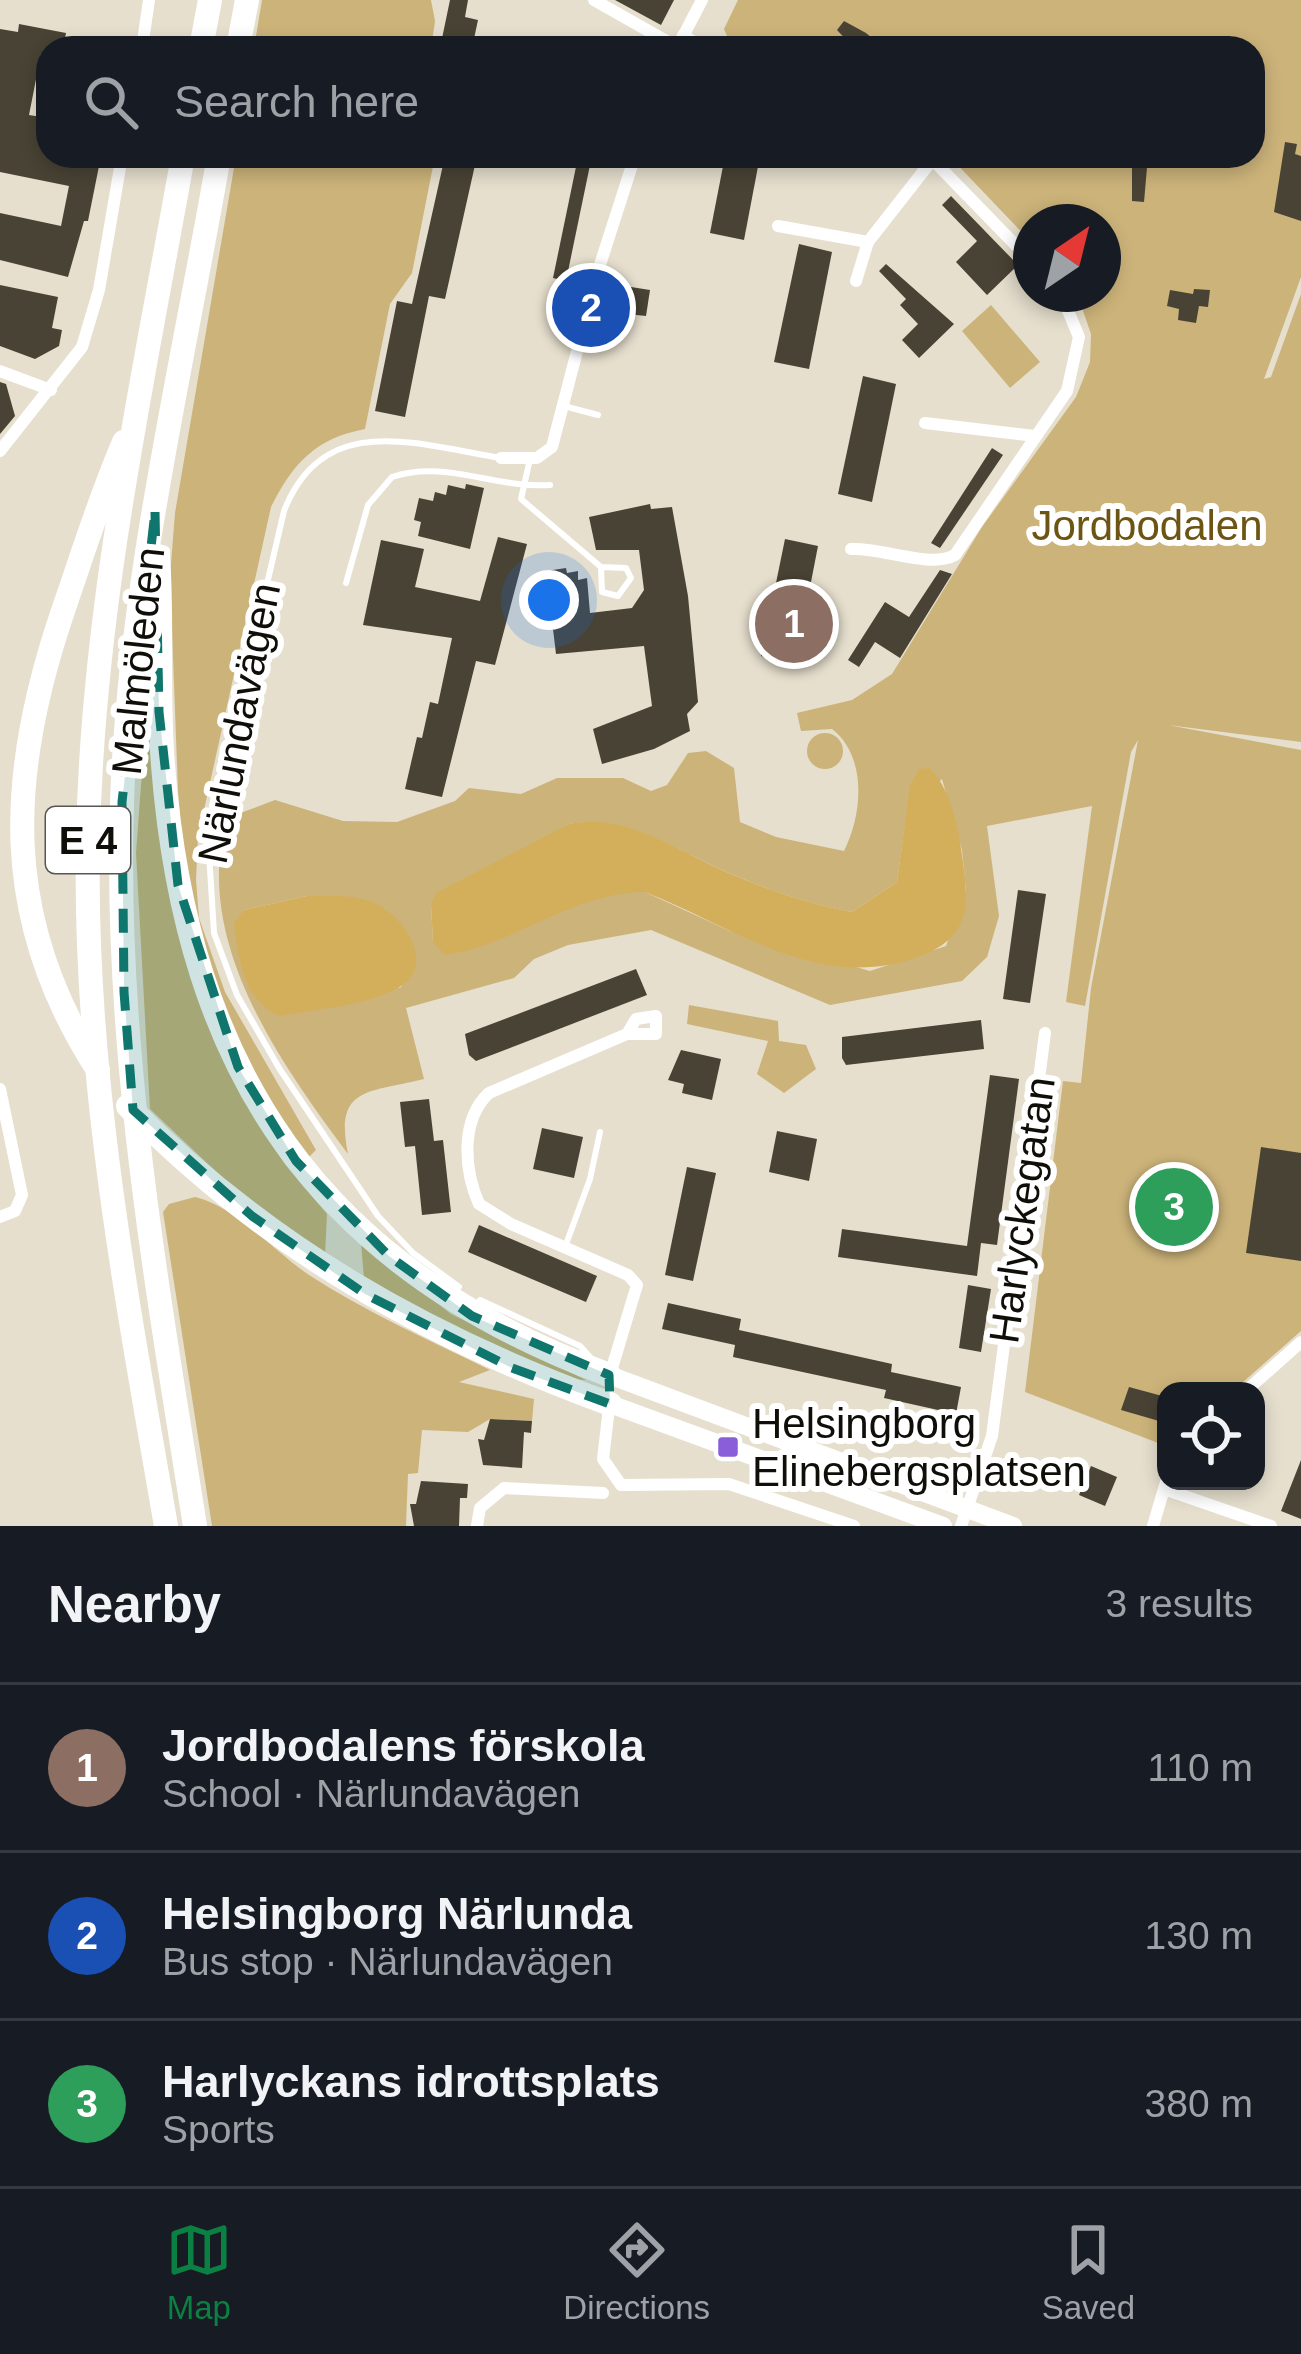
<!DOCTYPE html>
<html lang="en">
<head>
<meta charset="utf-8">
<style>
	:root { --surface:#171b24; --page:#242831; --text:#f1f3f6; --muted:#9ea1a6; --line:#363941; --accent:#0b8043 }
	body { margin:0; font-family:Arial,sans-serif; background:var(--page); color:var(--text) }
	.controls { position:absolute; right:36px; bottom:36px; display:grid; overflow:hidden; border-radius:24px; box-shadow:0 6px 18px #0003 }
	.controls button { width:108px; height:108px; display:grid; place-items:center; padding:0; border:0; border-bottom:3px solid var(--line); background:var(--surface); color:var(--text); font:60px sans-serif }
	.compass { position:absolute; left:1013px; top:204px; width:108px; height:108px; border-radius:50%; background:var(--surface); box-shadow:0 6px 18px #0003; rotate:35deg }
	.you { position:absolute; left:549px; top:600px; width:42px; height:42px; margin:-30px; border:9px solid #fff; border-radius:50%; background:#1a73e8; box-shadow:0 0 0 18px #1a73e833 }
	.badge { display:grid; place-items:center; width:78px; height:78px; border-radius:50%; background:var(--accent); color:#fff; font-size:39px; font-weight:700 }
	.pin { position:absolute; translate:-50% -50%; border:6px solid #fff; box-shadow:0 3px 12px #0006 }
	.list { margin:0; padding:0; list-style:none }
	h2 { display:flex; justify-content:space-between; align-items:center; height:156px; margin:0; padding:0 48px; font-size:51px }
	h2 small { font-size:39px; font-weight:400; color:var(--muted) }
	.list li { display:grid; grid-template-columns:78px 1fr auto; gap:36px; align-items:center; box-sizing:border-box; height:168px; padding:0 48px; border-top:3px solid var(--line) }
	.list b { display:block; font-size:45px; white-space:nowrap }
	.list p { margin:0; font-size:39px; white-space:nowrap; color:var(--muted) }
	.list em { font-size:39px; font-style:normal; color:var(--muted) }
	.icon { flex:none; width:66px; height:66px; fill:none; stroke:currentColor; stroke-width:2; stroke-linecap:round; stroke-linejoin:round }
	.map { position:relative; flex:none; width:1301px; height:1526px; overflow:hidden }
	.search { position:absolute; background:var(--surface); box-shadow:0 6px 18px #0003; left:36px; right:36px; top:36px; height:132px; display:flex; align-items:center; gap:30px; box-sizing:border-box; padding:0 42px; border-radius:36px; color:var(--muted); font-size:45px }
	.sheet { height:660px; background:var(--surface) }
	nav { display:flex; justify-content:space-around; align-items:center; box-sizing:border-box; height:168px; border-top:3px solid var(--line); background:var(--surface); font-size:33px; color:var(--muted) }
	nav a { display:grid; justify-items:center; gap:6px }
	nav .on { color:var(--accent) }
	.map>svg:first-child { display:block }
	.green { fill:#ccb37a; fill-rule:evenodd }
	.water { fill:#d3af5b }
	.building { fill:#494335 }
	.lines { fill:none; stroke-linecap:round; stroke-linejoin:round }
	.lane { stroke:#fff; stroke-width:6 }
	.street { stroke:#fff; stroke-width:12 }
	.secondary { stroke:#fff; stroke-width:18 }
	.highway { stroke:#fff; stroke-width:24 }
	.marked { fill:#0f766e; fill-opacity:0.2; stroke:#0f766e; stroke-width:9; stroke-dasharray:24 15; stroke-linejoin:round }
	.poi-dot { fill:#895ed8; stroke:#fff; stroke-width:4.5 }
	.labels { text-anchor:middle; dominant-baseline:central; stroke-width:12; stroke-linejoin:round; paint-order:stroke }
	.shield { fill:#fff; stroke:#585652; stroke-width:3 }
	.shield-label { font-size:39px; font-weight:bold; fill:#100e08 }
	.park-label { font-size:42px; fill:#6c5413; stroke:#fff }
	.street-label { font-size:42px; fill:#100e08; stroke:#fff }
	.poi-label { font-size:42px; fill:#100e08; stroke:#fff; text-anchor:start }
</style>
</head>
<body>
<div class="map">
<svg width="1301" height="1526" viewBox="0 0 1301 1526">
	<rect width="100%" height="100%" fill="#e6dfce"/>
	<g class="green">
		<polygon points="262,0 431,0 435,21 431,48 254,48"/>
		<path d="M738,0H1301V277L1264,379L1271,377L1301,294V742L1168,725L1301,750V1331L1233,1391H1166V1446L1025,1392L1063,1081L1081,1083L1091,988L1138,740L1131,752L1085,1006L1066,1002L1092,806L987,826L999,916L987,957L962,981L830,1005L651,930L568,945L534,959L514,978L406,1008L424,1079C369,1093 334,1086 348,1154C278,1060 192,939 227,818L275,800L343,821L397,822L455,801L469,788L521,794L557,778H623L651,791L667,785L688,753L706,751L734,768L740,822L776,837L844,851C863,814 867,756 832,729L801,731L797,713L852,700L892,674L982,527L1076,397L1090,362L1091,334L1080,302L1089,303L1081,294H1103V222H1031V242L949,156H1253V48H732L724,29ZM942,779L962,850L966,890L946,946L870,971L730,931L645,892H618L559,910L510,934L433,942L431,905L569,824C615,816 653,836 693,856C742,881 798,902 852,912L897,882L906,818ZM307,896C351,897 383,897 408,937C421,959 415,969 400,988L244,910Z"/>
		<path d="M236,156H435L412,273L390,304L365,429C316,438 293,463 271,507L198,837L196,880L199,918L225,992L316,1150L308,1158L256,1084L207,972L184,864L178,791L170,576L175,513Z"/>
		<polygon points="991,305 1040,362 1010,388 962,331"/>
		<polygon points="151,649 178,927 195,990 243,1099 284,1163 327,1214 325,1255 227,1182 150,1109 136,853"/>
		<circle cx="825" cy="751" r="18"/>
		<polygon points="689,1005 778,1021 779,1041 806,1045 816,1069 784,1093 757,1074 768,1041 687,1024"/>
		<path d="M195,1197C237,1207 273,1251 309,1275C366,1312 429,1340 490,1370L459,1382L534,1399L532,1421L490,1419L468,1432L422,1430L418,1473L408,1474L406,1526H212L163,1212L169,1204Z"/>
		<path d="M361,1243L451,1314L586,1380C531,1381 416,1306 364,1279Z"/>
	</g>
	<g class="water">
		<path d="M929,768C955,791 961,845 965,878C969,919 959,941 921,956C819,994 737,928 645,892C571,892 516,945 445,955L433,942L431,905L436,893L569,824C615,815 653,836 693,856C741,881 799,902 852,912L897,882L910,786L919,769Z"/>
		<path d="M307,896C328,896 352,894 372,902C403,914 439,966 398,988C366,1006 316,1009 280,1016C244,1002 238,957 234,923L244,910Z"/>
	</g>
	<g class="building">
		<polygon points="450,0 468,0 465,17 478,20 472,48 440,48"/>
		<polygon points="615,0 674,0 661,25"/>
		<polygon points="844,21 866,33 884,48 854,48 837,30"/>
		<polygon points="19,24 66,33 63,48 41,54 29,115 48,118 48,156 101,156 88,221 84,221 68,277 0,260 0,213 61,226 69,186 0,172 0,29 18,32"/>
		<polygon points="1285,142 1297,144 1295,154 1301,156 1301,221 1274,212"/>
		<polygon points="445,156 477,156 445,299 429,296 405,417 375,411 397,301 412,304"/>
		<polygon points="725,156 760,156 744,240 710,233"/>
		<polygon points="1132,156 1148,156 1144,202 1132,201"/>
		<polygon points="577,162 590,165 566,281 553,278"/>
		<polygon points="951,196 1018,265 987,295 956,262 977,241 942,205"/>
		<polygon points="799,244 832,252 809,369 774,362"/>
		<polygon points="886,264 954,324 919,358 902,340 918,324 900,305 906,299 879,271"/>
		<polygon points="0,285 58,297 52,328 62,330 59,346 35,359 0,346"/>
		<polygon points="631,287 650,290 646,316 627,314"/>
		<polygon points="1194,289 1210,290 1208,307 1199,306 1196,323 1178,320 1179,309 1167,306 1170,290 1193,294"/>
		<polygon points="863,376 896,384 872,502 838,494"/>
		<polygon points="0,382 6,384 15,416 0,434"/>
		<polygon points="992,448 1003,455 940,548 931,543"/>
		<polygon points="466,484 484,488 470,549 418,536 421,522 414,520 419,498 433,501 435,492 446,495 448,485 465,489"/>
		<polygon points="650,504 651,509 672,507 688,596 698,702 687,714 690,731 654,749 602,764 593,729 652,706 644,646 556,654 546,571 566,568 567,573 578,571 578,580 587,578 590,613 632,608 644,590 639,550 596,550 589,517"/>
		<polygon points="498,537 527,544 495,665 476,661 442,797 405,789 417,737 422,738 430,702 438,704 452,638 363,625 381,540 424,549 415,587 480,601"/>
		<polygon points="785,539 818,546 795,664 761,656"/>
		<polygon points="940,570 952,574 900,658 875,642 859,667 848,660 885,602 909,617"/>
		<polygon points="1018,890 1046,894 1030,1003 1003,999"/>
		<polygon points="636,969 647,995 476,1061 469,1055 465,1034"/>
		<polygon points="981,1020 984,1049 846,1065 842,1058 842,1037"/>
		<polygon points="681,1050 721,1059 712,1100 682,1093 684,1084 668,1080"/>
		<polygon points="990,1075 1019,1079 997,1245 981,1243 977,1276 838,1257 842,1229 967,1246"/>
		<polygon points="429,1099 434,1141 443,1140 451,1212 422,1215 415,1146 405,1147 400,1102"/>
		<polygon points="542,1128 583,1137 574,1178 533,1169"/>
		<polygon points="777,1131 817,1139 809,1181 769,1172"/>
		<polygon points="1261,1147 1301,1153 1301,1261 1246,1253"/>
		<polygon points="687,1167 716,1173 693,1281 665,1275"/>
		<polygon points="479,1225 597,1276 586,1302 468,1252"/>
		<polygon points="968,1285 991,1289 981,1352 959,1348"/>
		<polygon points="668,1303 741,1319 739,1330 892,1364 891,1372 961,1387 956,1414 884,1398 886,1390 733,1357 735,1345 662,1329"/>
		<polygon points="1129,1387 1166,1397 1166,1423 1121,1410"/>
		<polygon points="490,1419 532,1421 531,1433 524,1432 522,1468 483,1465 478,1439 484,1440"/>
		<polygon points="1301,1460 1301,1519 1281,1511"/>
		<polygon points="1091,1466 1117,1477 1105,1506 1079,1495"/>
		<polygon points="421,1481 468,1484 467,1498 460,1498 459,1526 414,1526 410,1504 416,1504"/>
	</g>
	<g class="lines">
		<g class="lane">
			<polyline points="564,406 598,415"/>
			<polyline points="530,459 521,499 601,567 602,592 618,596 631,578 626,568 601,567"/>
			<path d="M346,583L368,505L392,477C445,459 496,489 550,485"/>
			<polyline points="565,1247 590,1179 600,1132"/>
			<path d="M459,1287L413,1253L378,1216L279,1068L237,995L214,933L208,837L284,511C324,409 419,445 501,458"/>
			<polyline points="480,1300 580,1346 590,1357"/>
		</g>
		<g class="street">
			<polyline points="594,0 677,47"/>
			<polyline points="683,35 703,48"/>
			<polyline points="142,48 149,0"/>
			<polyline points="677,48 702,0"/>
			<polyline points="930,157 1031,261"/>
			<polyline points="778,226 868,242 933,159"/>
			<polyline points="856,281 868,242"/>
			<polyline points="0,371 51,390"/>
			<polyline points="925,423 1035,436"/>
			<polyline points="0,451 82,347 99,290 122,156"/>
			<polyline points="501,458 537,458 552,447 598,271 635,156"/>
			<path d="M851,549C881,547 930,569 955,555L1067,391L1079,337L1061,294"/>
			<polyline points="0,1089 22,1195 15,1211 0,1217"/>
			<path d="M609,1378L637,1285L628,1275L511,1224L479,1204C464,1170 460,1120 489,1093L627,1034L636,1019L656,1016V1034H627"/>
			<polyline points="1246,1391 1301,1342"/>
			<polyline points="610,1399 603,1459 621,1485 729,1484 854,1526"/>
			<polyline points="1164,1489 1271,1526"/>
			<polyline points="477,1526 480,1508 504,1488 603,1493"/>
			<polyline points="961,1526 992,1436 1045,1033"/>
			<polyline points="1153,1526 1166,1482"/>
		</g>
		<g class="secondary">
			<polyline points="609,1375 1013,1526"/>
			<polyline points="610,1404 943,1526"/>
		</g>
		<g class="highway">
			<polyline points="201,48 210,0"/>
			<polyline points="238,48 247,0"/>
			<path d="M158,556C163,626 157,695 163,765C187,1072 318,1267 609,1375"/>
			<path d="M98,1070C0,919 6,775 65,605C84,550 101,495 124,442"/>
			<path d="M128,1106C264,1246 428,1338 610,1404"/>
			<path d="M166,1526C127,1300 83,1071 88,840C92,610 143,382 183,156"/>
			<path d="M195,1526C157,1286 114,1048 122,803C129,585 182,370 219,156"/>
		</g>
	</g>
	<path class="marked" d="M155,512L159,712L178,885L238,1067L296,1161L389,1256L472,1316L609,1375L610,1404L512,1368L365,1294L252,1216L133,1110L124,992L122,802Z"/>
	<rect class="poi-dot" x="716" y="1435" width="24" height="24" rx="6"/>
	<g class="labels">
		<rect class="shield" x="46" y="807" width="84" height="66" rx="9"/>
		<g class="shield-label">
			<text x="88" y="840">E 4</text>
		</g>
		<g class="park-label">
			<text x="1147" y="525">Jordbodalen</text>
		</g>
		<g class="street-label">
			<text transform="translate(138 661) rotate(-84)">Malmöleden</text>
			<text transform="translate(239 723) rotate(-79)">Närlundavägen</text>
			<text transform="translate(1022 1210) rotate(-82)">Harlyckegatan</text>
		</g>
		<g class="poi-label">
			<text x="752" y="1423">Helsingborg<tspan x="752" dy="48">Elinebergsplatsen</tspan></text>
		</g>
	</g>
</svg>
<div class="controls">
<button><svg class="icon" aria-label="locate" viewBox="0 0 24 24"><circle cx="12" cy="12" r="6"/><path d="M12 2v4M12 18v4M2 12h4M18 12h4"/></svg></button>
</div>
<svg class="compass" viewBox="-18 -18 36 36"><path d="M0-13l5 13h-10z" fill="#e53935"/><path d="M0 13l5-13h-10z" fill="#9ea1a6"/></svg>
<div class="you"></div>
<div class="pin badge" style="left:794px;top:624px;background:#8d6e63">1</div>
<div class="pin badge" style="left:591px;top:308px;background:#1a4fb4">2</div>
<div class="pin badge" style="left:1174px;top:1207px;background:#2e9e5b">3</div>
<div class="search"><svg class="icon" aria-label="search" viewBox="0 0 24 24"><circle cx="10" cy="10" r="6"/><path d="M15 15l6 6"/></svg>Search here</div>
</div>
<section class="sheet">
<h2>Nearby<small>3 results</small></h2>
<ul class="list">
<li><span class="badge" style="background:#8d6e63">1</span><div><b>Jordbodalens förskola</b><p>School · Närlundavägen</p></div><em>110 m</em></li>
<li><span class="badge" style="background:#1a4fb4">2</span><div><b>Helsingborg Närlunda</b><p>Bus stop · Närlundavägen</p></div><em>130 m</em></li>
<li><span class="badge" style="background:#2e9e5b">3</span><div><b>Harlyckans idrottsplats</b><p>Sports</p></div><em>380 m</em></li>
</ul>
</section>
<nav>
<a class="on"><svg class="icon" aria-label="map" viewBox="0 0 24 24"><path d="M3 6l6-2 6 2 6-2v14l-6 2-6-2-6 2zM9 4v14M15 6v14"/></svg>Map</a>
<a><svg class="icon" aria-label="directions" viewBox="0 0 24 24"><path d="M12 3l9 9-9 9-9-9zM9 14v-3h6M13 9l2 2-2 2"/></svg>Directions</a>
<a><svg class="icon" aria-label="saved" viewBox="0 0 24 24"><path d="M7 4h10v16l-5-4-5 4z"/></svg>Saved</a>
</nav>
</body>
</html>
